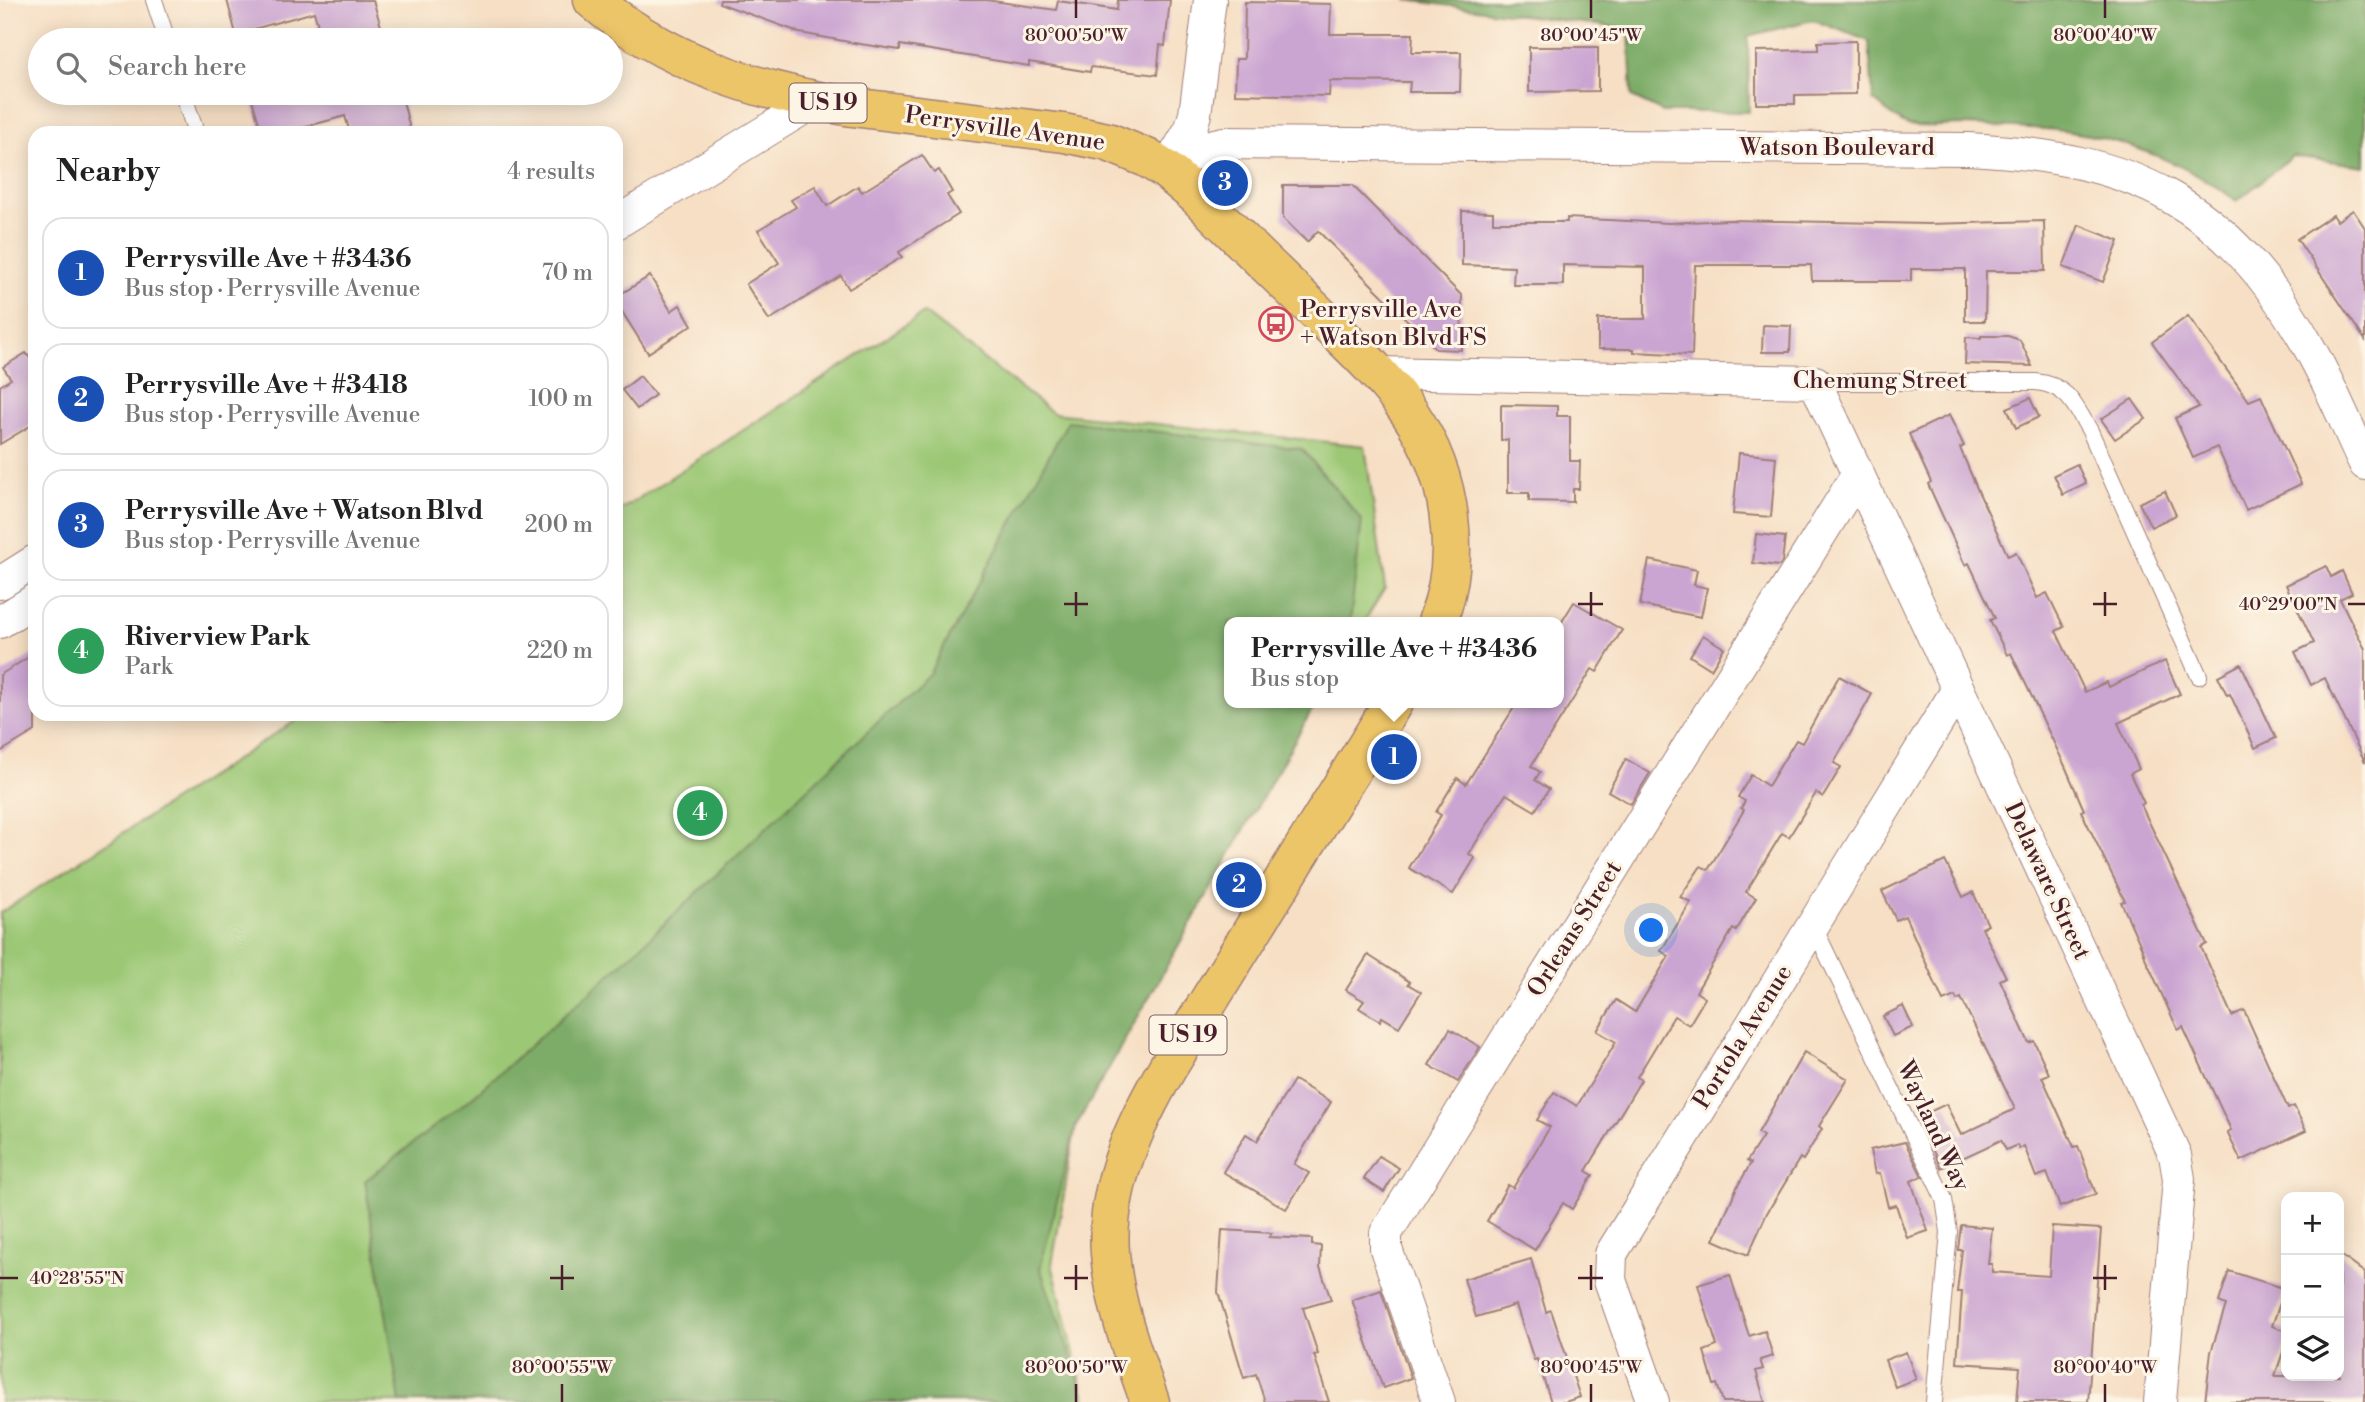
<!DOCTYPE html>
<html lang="en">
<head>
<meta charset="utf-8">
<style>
	:root { --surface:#fff; --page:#f2f2f2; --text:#222; --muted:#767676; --line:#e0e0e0; --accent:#1a73e8 }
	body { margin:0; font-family:"Libre Bodoni",serif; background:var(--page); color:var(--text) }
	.controls { position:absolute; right:21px; bottom:21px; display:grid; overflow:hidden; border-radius:14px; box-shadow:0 4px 18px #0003 }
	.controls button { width:63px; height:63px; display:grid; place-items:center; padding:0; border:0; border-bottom:2px solid var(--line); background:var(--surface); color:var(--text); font:35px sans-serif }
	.you { position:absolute; left:1652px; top:931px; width:24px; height:24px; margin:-18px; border:5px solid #fff; border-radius:50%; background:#1a73e8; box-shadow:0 0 0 10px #1a73e833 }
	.badge { display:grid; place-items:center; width:46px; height:46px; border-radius:50%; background:var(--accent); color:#fff; font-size:23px; font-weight:700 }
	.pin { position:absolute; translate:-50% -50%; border:4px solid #fff; box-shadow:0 2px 7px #0006 }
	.popup { position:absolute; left:1224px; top:617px; width:340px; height:91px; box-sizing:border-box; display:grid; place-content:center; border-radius:14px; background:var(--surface); filter:drop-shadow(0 2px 5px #0005); font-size:23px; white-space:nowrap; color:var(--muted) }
	.popup b { font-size:26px; color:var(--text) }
	.popup::after { content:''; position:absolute; left:50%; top:100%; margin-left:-14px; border:14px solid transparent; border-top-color:var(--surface) }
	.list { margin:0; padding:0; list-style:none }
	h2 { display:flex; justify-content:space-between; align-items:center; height:91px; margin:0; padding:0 28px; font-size:30px }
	h2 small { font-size:23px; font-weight:400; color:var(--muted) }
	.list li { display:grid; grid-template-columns:46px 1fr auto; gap:21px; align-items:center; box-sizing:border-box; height:112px; margin:0 14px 14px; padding:0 14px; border:2px solid var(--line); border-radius:21px }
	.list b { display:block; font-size:26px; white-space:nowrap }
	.list p { margin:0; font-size:23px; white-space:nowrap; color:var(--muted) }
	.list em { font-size:23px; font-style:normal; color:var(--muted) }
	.icon { flex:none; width:38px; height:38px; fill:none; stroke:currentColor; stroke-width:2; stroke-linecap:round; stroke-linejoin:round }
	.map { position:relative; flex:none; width:2365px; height:1402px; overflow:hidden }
	.search { position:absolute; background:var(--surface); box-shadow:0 4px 18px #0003; left:28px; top:28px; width:595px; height:77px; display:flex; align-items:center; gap:18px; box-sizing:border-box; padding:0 24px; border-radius:38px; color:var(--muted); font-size:26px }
	.panel { position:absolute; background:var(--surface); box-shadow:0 4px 18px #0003; left:28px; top:126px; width:595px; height:595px; border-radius:21px }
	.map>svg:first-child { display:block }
	.green { fill:#9cc876; stroke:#737450; stroke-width:2 }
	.forest { fill:#7dac67; stroke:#646649; stroke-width:2 }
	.building { fill:#cba5d2 }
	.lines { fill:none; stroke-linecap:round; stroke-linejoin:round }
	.service-casing { stroke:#a07f78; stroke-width:18 }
	.minor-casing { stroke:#a07f78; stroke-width:34 }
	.primary-casing { stroke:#a07f78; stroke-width:41 }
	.service { stroke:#fff; stroke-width:16 }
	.minor { stroke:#fff; stroke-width:32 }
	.primary { stroke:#edc569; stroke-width:38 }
	.ticks { fill:none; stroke:#4a1f2b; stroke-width:2.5 }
	.labels { text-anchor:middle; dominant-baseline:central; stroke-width:6; stroke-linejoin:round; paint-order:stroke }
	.shield { fill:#fcf5e5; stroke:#7f5f63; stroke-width:2 }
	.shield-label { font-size:23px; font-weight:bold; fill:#4a1f2b }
	.street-label { font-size:24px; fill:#4a1f2b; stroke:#fcf5e5 }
	.poi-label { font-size:24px; fill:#4a1f2b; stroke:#fcf5e5; text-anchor:start }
	.ticks-label { font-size:18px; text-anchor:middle; fill:#4a1f2b; stroke:#fcf5e5; stroke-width:6; stroke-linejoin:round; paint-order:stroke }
</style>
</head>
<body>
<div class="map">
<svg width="2365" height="1402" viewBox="0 0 2365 1402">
	<rect width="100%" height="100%" fill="#fcf5e5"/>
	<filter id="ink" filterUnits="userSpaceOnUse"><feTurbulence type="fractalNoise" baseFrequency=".0143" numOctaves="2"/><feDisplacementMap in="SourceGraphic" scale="14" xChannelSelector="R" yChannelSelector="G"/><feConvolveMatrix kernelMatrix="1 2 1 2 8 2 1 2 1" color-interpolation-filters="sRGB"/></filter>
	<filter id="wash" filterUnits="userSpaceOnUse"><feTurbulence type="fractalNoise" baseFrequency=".00686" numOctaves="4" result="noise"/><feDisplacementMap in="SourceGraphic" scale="28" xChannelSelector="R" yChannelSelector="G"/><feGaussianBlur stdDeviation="1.57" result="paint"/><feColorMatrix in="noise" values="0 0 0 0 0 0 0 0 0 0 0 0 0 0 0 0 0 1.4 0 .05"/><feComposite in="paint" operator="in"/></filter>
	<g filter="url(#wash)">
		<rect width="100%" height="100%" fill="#f6dfc4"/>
		<polygon class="green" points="924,313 1053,413 1365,446 1385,588 1364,622 1230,622 1230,703 1084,1077 1052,1264 1086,1402 0,1402 0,913 306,714 616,714 616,513"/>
		<g class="forest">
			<path d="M1406,0H2365V166L2292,156L2237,201C2187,164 2126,139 2064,131C2030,127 1996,126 1962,125C1945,125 1925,128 1908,125C1897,122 1883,107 1873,100L1869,41L1813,20L1748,36L1749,112H1663L1632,97L1629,29Z"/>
			<polygon points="1068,421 1302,449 1362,520 1350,622 1230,622 1230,703 1316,703 1076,1126 1040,1268 1087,1402 400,1402 365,1181 476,1094 627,959 929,674"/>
		</g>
		<g id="blocks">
			<g class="building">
				<polygon points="227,0 373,0 385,40 322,40 314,12 236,34"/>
				<polygon points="720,0 986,0 1056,10 1058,1 1117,10 1118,0 1170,0 1165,46 1160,45 1157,75 1091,67 1090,72 1029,62 1029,66 900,45 900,50 860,44 795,32 796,31 719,3"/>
				<polygon points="1245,2 1331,4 1330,34 1413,34 1412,52 1461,52 1460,92 1409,92 1410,82 1330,81 1329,96 1235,94 1236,59 1244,59"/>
				<polygon points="1856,41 1856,94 1795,95 1795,104 1756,104 1756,51 1818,50 1818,42"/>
				<polygon points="1529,47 1598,47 1598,91 1529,92"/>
				<polygon points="250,93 401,93 411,133 350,133 345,116 283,133 262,133"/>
				<polygon points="922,155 934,173 939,170 952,192 947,195 959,214 899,252 902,257 849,289 841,276 769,320 746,284 779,263 758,230 796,207 791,200 815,186 827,206 858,186 862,192"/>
				<polygon points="1283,185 1352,185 1462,296 1461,350 1436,349 1318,231 1307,242 1283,218"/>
				<polygon points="2353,210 2365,228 2365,340 2297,239 2333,215 2337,221"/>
				<polygon points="1462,211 1493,212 1493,222 1567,222 1567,218 1669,223 1729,220 1928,224 2044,221 2045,271 1986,271 1985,321 1965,321 1965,269 1911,269 1911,281 1812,281 1811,265 1695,265 1692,355 1634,352 1634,349 1598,349 1598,319 1645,319 1645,267 1563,265 1563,285 1513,285 1514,267 1462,265"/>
				<polygon points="2079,225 2119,241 2103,282 2063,267"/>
				<polygon points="650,276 671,311 680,305 692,325 648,353 616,302 616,297"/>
				<polygon points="2188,316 2249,401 2261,396 2301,484 2246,510 2217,447 2193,458 2175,418 2199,407 2152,342"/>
				<polygon points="1763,325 1791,326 1790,352 1762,352"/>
				<polygon points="1981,336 2008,336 2020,340 2032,366 1965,364 1966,337 1981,338"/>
				<polygon points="26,353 35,364 35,423 0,444 0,386 11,379 3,367"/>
				<polygon points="640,376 655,395 637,409 622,390"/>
				<polygon points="2030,398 2039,417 2016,428 2007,408"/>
				<polygon points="2132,399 2146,419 2115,439 2101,419"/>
				<polygon points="1501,405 1557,406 1557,416 1570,416 1570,461 1580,461 1579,489 1573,489 1573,502 1529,501 1529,493 1508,493 1508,440 1501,440"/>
				<polygon points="1949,415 1964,446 1960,448 1979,493 2008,556 2016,552 2037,598 2047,593 2064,627 2056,631 2085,692 2107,682 2109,687 2165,661 2180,694 2118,723 2139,769 2130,774 2144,803 2141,805 2207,944 2201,947 2232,1016 2244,1010 2288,1109 2294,1106 2306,1131 2241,1161 2227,1132 2231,1130 2183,1027 2178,1030 2143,953 2144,953 2121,902 2125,901 2081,811 2084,810 2065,766 2011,653 2007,655 1990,620 1995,618 1969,563 1965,565 1928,484 1931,482 1909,434"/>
				<polygon points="1739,453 1776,457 1771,517 1733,514"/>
				<polygon points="2077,464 2086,484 2063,495 2054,475"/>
				<polygon points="2165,491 2176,515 2151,527 2139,503"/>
				<polygon points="1756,534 1785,537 1782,562 1779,566 1753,563"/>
				<polygon points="1649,560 1697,570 1694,585 1707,588 1701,617 1640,605"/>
				<polygon points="2326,566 2331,577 2342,571 2352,593 2340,599 2365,649 2365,762 2325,678 2311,685 2295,652 2314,643 2286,585"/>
				<polygon points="1574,602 1622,630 1597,672 1592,669 1531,766 1540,772 1535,780 1549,789 1535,811 1506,794 1469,854 1475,858 1453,894 1409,868 1441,815 1436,812 1457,778 1466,784 1517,703 1558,703 1558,628"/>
				<polygon points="1703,635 1724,648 1711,669 1690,656"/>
				<polygon points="35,653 35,731 0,752 0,675"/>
				<polygon points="2241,664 2276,738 2255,748 2230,694 2227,695 2218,676"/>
				<polygon points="1839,676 1872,694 1834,763 1841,767 1823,797 1816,793 1789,837 1782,833 1746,892 1756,898 1736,931 1733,929 1696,992 1705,998 1689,1025 1674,1016 1637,1077 1641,1080 1586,1171 1593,1175 1572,1209 1563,1203 1535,1250 1487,1221 1508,1185 1513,1188 1550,1127 1537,1120 1554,1092 1577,1106 1616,1042 1597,1031 1616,1000 1635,1012 1669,956 1661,951 1691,902 1680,897 1701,866 1708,870 1744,810 1741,808 1745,801 1738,797 1751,775 1768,786 1796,740 1802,743"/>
				<polygon points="1626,759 1650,773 1631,804 1608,791"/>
				<polygon points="1945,861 1963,897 1973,892 1988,925 1982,928 2006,977 2000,980 2029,1043 2034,1041 2049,1074 2042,1077 2074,1147 2078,1146 2096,1194 2060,1207 2047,1173 2036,1177 2024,1146 2019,1149 2017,1145 2006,1150 2001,1140 1941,1168 1927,1138 1935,1136 1925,1114 1946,1104 1961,1135 2015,1109 1961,998 1957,1000 1955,996 1943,1001 1905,916 1896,920 1882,891"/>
				<polygon points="1368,955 1410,982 1408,984 1421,992 1399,1027 1382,1017 1380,1021 1359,1008 1364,1001 1346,990"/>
				<polygon points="1903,1006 1913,1027 1893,1036 1883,1016"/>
				<polygon points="1450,1029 1480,1047 1458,1082 1429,1065"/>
				<polygon points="1804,1052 1848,1079 1819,1126 1822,1129 1803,1160 1800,1158 1767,1213 1748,1255 1714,1240 1736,1189 1751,1163 1747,1161 1763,1136 1758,1133"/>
				<polygon points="1294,1080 1331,1102 1294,1164 1309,1173 1286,1209 1223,1172 1246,1134 1257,1141"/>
				<polygon points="1905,1142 1922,1176 1911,1181 1928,1231 1907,1238 1896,1205 1888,1207 1880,1173 1875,1174 1870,1150"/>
				<polygon points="1379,1156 1399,1168 1384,1192 1364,1179"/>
				<polygon points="1961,1225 1992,1228 1988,1264 1992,1264 1992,1272 2049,1276 2052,1226 2101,1229 2088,1402 2017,1402 2020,1367 1957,1363 1962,1292 1957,1292 1962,1250 1958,1250"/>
				<polygon points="1222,1230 1272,1233 1269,1237 1312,1239 1312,1245 1321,1246 1320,1267 1331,1300 1303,1308 1318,1354 1314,1355 1329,1402 1265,1402 1256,1374 1244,1378 1218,1292"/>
				<polygon points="2339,1254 2365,1273 2365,1402 2205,1402 2211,1352 2226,1305 2219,1302 2229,1271 2285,1289 2272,1326 2286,1331 2286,1343 2275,1376 2339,1376"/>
				<polygon points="1531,1259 1546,1312 1551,1310 1580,1397 1565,1402 1551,1402 1537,1359 1534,1360 1516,1305 1476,1317 1464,1279"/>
				<polygon points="1730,1275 1749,1336 1765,1331 1773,1356 1760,1360 1763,1369 1756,1371 1765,1402 1723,1402 1717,1384 1714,1385 1704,1351 1717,1346 1698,1285"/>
				<polygon points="1381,1290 1411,1378 1383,1388 1352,1300"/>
				<polygon points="1906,1352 1916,1379 1895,1387 1885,1360"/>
			</g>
		</g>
	</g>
	<g filter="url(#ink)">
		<use href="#blocks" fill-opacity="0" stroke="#a07f78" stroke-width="2"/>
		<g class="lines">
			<g class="service-casing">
				<g id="service">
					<polyline points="154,0 167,40"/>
					<polyline points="183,93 196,133"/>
					<path d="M1815,382H2036C2068,385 2075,406 2090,431L2199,676"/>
					<polyline points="1813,925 1944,1199 1949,1232 1934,1402"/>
				</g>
			</g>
			<g class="minor-casing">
				<g id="minor">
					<polyline points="1167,169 1191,128 1195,114 1210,0"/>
					<path d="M1166,170L1206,147L1223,143L1968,149C2134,157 2227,202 2310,349C2331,386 2347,426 2365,464"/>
					<polyline points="616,223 815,101"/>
					<polyline points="1378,373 1815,382 2175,1155 2179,1179 2160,1402"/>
					<polyline points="0,583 35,561"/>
					<polyline points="0,622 35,600"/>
					<polyline points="1439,1402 1386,1249 1386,1233 1858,474"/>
					<polyline points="1653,1402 1610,1280 1611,1254 1958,689"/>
				</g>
			</g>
			<g class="primary-casing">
				<g id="primary">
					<path d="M593,0C666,63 759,92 852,107L1064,133L1108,142L1147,158L1166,170L1197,196C1235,234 1273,271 1312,308C1381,375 1442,426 1450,528C1453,560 1449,592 1437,622"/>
					<path d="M1150,1402C1133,1354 1114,1304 1110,1253C1105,1187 1135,1123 1168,1067L1393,703"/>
				</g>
			</g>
			<use href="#service" class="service"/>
			<use href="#minor" class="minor"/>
			<use href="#primary" class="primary"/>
		</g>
	</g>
	<path class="ticks" d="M1076,0V18M1591,0V18M2105,0V18M1076,592V616M1591,592V616M2105,592V616M1064,604H1088M1578,604H1603M2093,604H2117M2348,604H2365M562,1265V1290M1076,1265V1290M1591,1265V1290M2105,1265V1290M0,1278H18M550,1278H574M1064,1278H1088M1578,1278H1603M2093,1278H2117M562,1384V1402M1076,1384V1402M1591,1384V1402M2105,1384V1402"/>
	<defs>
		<g id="bus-ring" transform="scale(1.75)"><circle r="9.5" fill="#fcf5e5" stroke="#d1495b" stroke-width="1.5"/><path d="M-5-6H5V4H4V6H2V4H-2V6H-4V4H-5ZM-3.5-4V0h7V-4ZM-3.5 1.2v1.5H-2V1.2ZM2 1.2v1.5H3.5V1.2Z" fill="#d1495b"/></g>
	</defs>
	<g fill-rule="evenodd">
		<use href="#bus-ring" x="1276" y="324"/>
	</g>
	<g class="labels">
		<g class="shield">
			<rect x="789.5" y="83.5" width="77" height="39" rx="5"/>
			<rect x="1149.5" y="1015.5" width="77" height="39" rx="5"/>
		</g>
		<g class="shield-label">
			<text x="828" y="103">US 19</text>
			<text x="1188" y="1035">US 19</text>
		</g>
		<g class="street-label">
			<text transform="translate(1005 129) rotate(8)">Perrysville Avenue</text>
			<text x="1837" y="148">Watson Boulevard</text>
			<text x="1880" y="381">Chemung Street</text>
			<text transform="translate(2047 881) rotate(65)">Delaware Street</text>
			<text transform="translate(1575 929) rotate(-58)">Orleans Street</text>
			<text transform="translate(1743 1037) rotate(-58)">Portola Avenue</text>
			<text transform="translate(1933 1126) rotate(65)">Wayland Way</text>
		</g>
		<g class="poi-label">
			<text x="1300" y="310">Perrysville Ave<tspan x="1300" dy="28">+ Watson Blvd FS</tspan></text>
		</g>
	</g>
	<g class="ticks-label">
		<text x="1076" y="41">80°00'50"W</text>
		<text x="1591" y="41">80°00'45"W</text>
		<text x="2105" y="41">80°00'40"W</text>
		<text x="2288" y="610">40°29'00"N</text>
		<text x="77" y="1284">40°28'55"N</text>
		<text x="562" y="1373">80°00'55"W</text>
		<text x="1076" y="1373">80°00'50"W</text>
		<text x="1591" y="1373">80°00'45"W</text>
		<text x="2105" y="1373">80°00'40"W</text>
	</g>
</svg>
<div class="controls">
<button>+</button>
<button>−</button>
<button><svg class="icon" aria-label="layers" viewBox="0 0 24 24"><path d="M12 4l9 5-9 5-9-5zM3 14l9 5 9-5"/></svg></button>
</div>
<div class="you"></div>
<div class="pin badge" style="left:1394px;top:757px;background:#1a4fb4">1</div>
<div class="popup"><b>Perrysville Ave + #3436</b>Bus stop</div>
<div class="pin badge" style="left:1239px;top:885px;background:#1a4fb4">2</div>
<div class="pin badge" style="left:1225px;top:183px;background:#1a4fb4">3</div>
<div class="pin badge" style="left:700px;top:813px;background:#2e9e5b">4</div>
<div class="search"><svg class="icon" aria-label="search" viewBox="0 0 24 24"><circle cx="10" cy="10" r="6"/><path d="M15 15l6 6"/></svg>Search here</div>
<section class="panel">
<h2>Nearby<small>4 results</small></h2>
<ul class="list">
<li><span class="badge" style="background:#1a4fb4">1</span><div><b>Perrysville Ave + #3436</b><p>Bus stop · Perrysville Avenue</p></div><em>70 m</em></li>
<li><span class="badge" style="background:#1a4fb4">2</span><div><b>Perrysville Ave + #3418</b><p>Bus stop · Perrysville Avenue</p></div><em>100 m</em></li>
<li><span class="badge" style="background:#1a4fb4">3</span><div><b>Perrysville Ave + Watson Blvd</b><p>Bus stop · Perrysville Avenue</p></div><em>200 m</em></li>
<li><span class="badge" style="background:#2e9e5b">4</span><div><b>Riverview Park</b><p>Park</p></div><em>220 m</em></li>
</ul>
</section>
</div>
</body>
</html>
